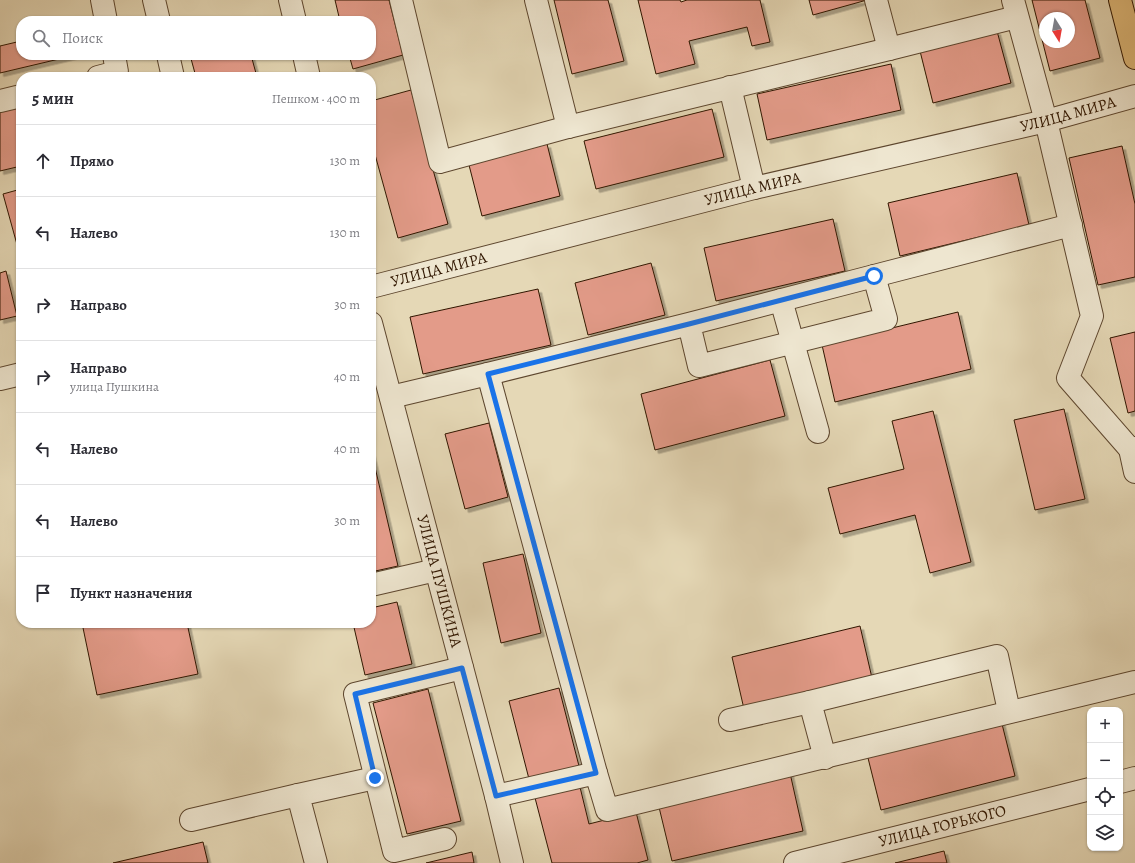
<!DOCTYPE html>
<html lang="ru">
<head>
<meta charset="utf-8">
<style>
	:root { --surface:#fff; --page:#f7f7f7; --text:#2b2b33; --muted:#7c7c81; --line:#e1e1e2 }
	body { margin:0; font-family:Alegreya,serif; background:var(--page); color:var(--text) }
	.controls { position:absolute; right:12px; bottom:12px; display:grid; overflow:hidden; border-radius:8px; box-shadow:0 1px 3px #0004 }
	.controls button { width:36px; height:36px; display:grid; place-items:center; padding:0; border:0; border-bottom:1px solid var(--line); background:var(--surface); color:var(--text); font:20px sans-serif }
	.compass { position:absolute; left:1039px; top:12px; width:36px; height:36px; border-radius:50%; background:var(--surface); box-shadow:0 1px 3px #0004; rotate:169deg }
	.stop { position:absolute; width:12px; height:12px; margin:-9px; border:3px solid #1a73e8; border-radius:50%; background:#fff }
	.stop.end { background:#1a73e8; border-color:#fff; box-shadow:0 1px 4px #0008 }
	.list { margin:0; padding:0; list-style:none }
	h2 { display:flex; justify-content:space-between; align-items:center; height:52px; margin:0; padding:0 16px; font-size:17px }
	h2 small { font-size:13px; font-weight:400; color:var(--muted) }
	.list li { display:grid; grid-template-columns:26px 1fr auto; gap:12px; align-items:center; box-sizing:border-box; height:72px; padding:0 16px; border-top:1px solid var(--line) }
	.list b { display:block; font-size:15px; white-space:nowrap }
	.list p { margin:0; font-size:13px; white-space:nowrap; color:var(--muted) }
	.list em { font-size:13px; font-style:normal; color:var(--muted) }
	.icon { flex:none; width:22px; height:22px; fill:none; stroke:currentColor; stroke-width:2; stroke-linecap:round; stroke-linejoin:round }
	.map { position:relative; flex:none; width:1135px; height:863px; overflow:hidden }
	.search { position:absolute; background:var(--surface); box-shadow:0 1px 3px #0004; left:16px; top:16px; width:360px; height:44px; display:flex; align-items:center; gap:10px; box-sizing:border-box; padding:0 14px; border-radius:16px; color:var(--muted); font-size:15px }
	.panel { position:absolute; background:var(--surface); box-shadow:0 1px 3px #0004; left:16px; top:72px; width:360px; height:556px; border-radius:16px }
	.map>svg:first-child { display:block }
	.building { fill:#e39b89; stroke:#301600; fill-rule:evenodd; filter:url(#shadow) }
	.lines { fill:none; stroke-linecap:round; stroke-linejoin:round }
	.minor-casing { stroke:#5d462e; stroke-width:24 }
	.major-casing { stroke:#301600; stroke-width:24 }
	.minor { stroke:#eee6d0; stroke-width:22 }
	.major { stroke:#e2bc7b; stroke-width:22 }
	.route { stroke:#1a73e8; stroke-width:5 }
	.labels { text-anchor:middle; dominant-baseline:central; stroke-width:3.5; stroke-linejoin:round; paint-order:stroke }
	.street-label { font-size:16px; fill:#301600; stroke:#eee6d0 }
</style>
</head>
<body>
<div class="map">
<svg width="1135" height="863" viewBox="0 0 1135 863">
	<defs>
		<filter id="shadow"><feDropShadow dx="3.5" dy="3.5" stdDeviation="0" flood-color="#0004"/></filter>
	</defs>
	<rect width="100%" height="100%" fill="#e5d8b6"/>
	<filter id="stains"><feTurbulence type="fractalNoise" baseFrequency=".005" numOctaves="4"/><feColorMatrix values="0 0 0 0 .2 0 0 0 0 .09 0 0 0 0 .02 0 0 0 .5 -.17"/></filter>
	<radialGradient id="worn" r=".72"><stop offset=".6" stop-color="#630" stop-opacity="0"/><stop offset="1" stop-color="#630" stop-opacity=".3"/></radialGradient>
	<g class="building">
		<polygon points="335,0 389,0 403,55 353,69 349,55 371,55 371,21 340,21"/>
		<polygon points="554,0 608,0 624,61 572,74"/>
		<polygon points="638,0 680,0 681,2 687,0 760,0 770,42 752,46 747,27 689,41 695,64 656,74"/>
		<polygon points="809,0 867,0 813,15"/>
		<path d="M1032,0H1085L1100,58L1050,71ZM1045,18H1069V42H1045Z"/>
		<polygon points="997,31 1011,83 933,103 920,51"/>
		<polygon points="21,41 21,55 76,55 0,73 0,46"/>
		<polygon points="190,55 251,55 257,77 196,77"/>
		<polygon points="891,64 901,110 767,140 757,94"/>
		<polygon points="411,90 448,224 398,238 371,140 371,101"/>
		<polygon points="21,102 21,166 0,171 0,107"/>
		<polygon points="712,109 724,157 596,189 584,141"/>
		<polygon points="547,144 560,196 482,216 469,165"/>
		<polygon points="1122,146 1135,204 1135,277 1098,285 1069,158"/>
		<polygon points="1017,173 1029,225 900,256 888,203"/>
		<polygon points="21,189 21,259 3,194"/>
		<polygon points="833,219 845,271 716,301 704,248"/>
		<polygon points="651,263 665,315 588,335 575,283"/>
		<polygon points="6,271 17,316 0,320 0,273"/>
		<polygon points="538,289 551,345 423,374 410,317"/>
		<polygon points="958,312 971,369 835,402 822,345"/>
		<polygon points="1135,332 1135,411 1128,413 1110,338"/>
		<polygon points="770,360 785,416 655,450 641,394"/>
		<polygon points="1064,409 1085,499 1035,510 1014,420"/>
		<polygon points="933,411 971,562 930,573 915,515 840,534 828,488 904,469 892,421"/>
		<polygon points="489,423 508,497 465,509 445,434"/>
		<polygon points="371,450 398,566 371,572"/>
		<polygon points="523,554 541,633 501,643 483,563"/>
		<polygon points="397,602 412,664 365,675 353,623 371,623 371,608"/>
		<polygon points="82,623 187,623 198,674 97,695"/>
		<polygon points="860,626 872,678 744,709 732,657"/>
		<polygon points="559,688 579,766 529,779 509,701"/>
		<polygon points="428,689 461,821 407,834 373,703"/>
		<polygon points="1001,720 1015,776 881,810 867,754"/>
		<polygon points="790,773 803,831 672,861 658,803"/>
		<polygon points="579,783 589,824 636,812 648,860 637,863 552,863 534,794"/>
		<polygon points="203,842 208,863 113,863"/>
		<polygon points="944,851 947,863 895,863"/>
		<polygon points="472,852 474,863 426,863"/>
	</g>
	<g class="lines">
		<g class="minor-casing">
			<g id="minor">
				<polyline points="102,0 106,21"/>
				<polyline points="154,0 159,21"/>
				<polyline points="290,0 295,21"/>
				<polyline points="401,0 440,162 568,127 889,49"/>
				<polyline points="536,0 568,127"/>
				<polyline points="876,0 889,49 1017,17"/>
				<polyline points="1013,0 1046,121 1092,316 1068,378 1130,449 1135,448"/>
				<polyline points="168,55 173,77"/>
				<polyline points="304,55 309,77"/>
				<polyline points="98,77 117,72 114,55"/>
				<polyline points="730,87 754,188"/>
				<polyline points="0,101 21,96"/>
				<polyline points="874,276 1071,225"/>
				<path id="s1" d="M371,287L754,188L1046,121L1135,96"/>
				<polyline points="781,300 818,432"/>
				<path id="s2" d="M371,323L496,796L512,863"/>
				<polyline points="488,374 689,324 874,276 886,319 699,366 689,324"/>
				<polyline points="0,379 21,374"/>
				<polyline points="391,397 488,374 596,773"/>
				<polyline points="1130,449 1135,472"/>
				<polyline points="371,585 436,570"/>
				<polyline points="730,720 810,702"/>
				<polyline points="825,758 810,702 997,656 1009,711"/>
				<polyline points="1120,782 1135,778"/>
				<path d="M496,796L596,773L607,810C783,768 959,723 1135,682"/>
				<polyline points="191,820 298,795"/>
				<polyline points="445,839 394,851 355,694 462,668"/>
				<polyline points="316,863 298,795 375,778"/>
				<path id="s3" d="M795,863L1090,789"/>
			</g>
		</g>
		<g class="major-casing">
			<polyline id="major" points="1120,0 1135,58"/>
		</g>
		<use href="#minor" class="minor"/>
		<use href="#major" class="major"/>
	</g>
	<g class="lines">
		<polyline class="route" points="375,778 355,694 462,668 496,796 596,773 488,374 689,324 874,276"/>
	</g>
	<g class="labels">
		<g class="street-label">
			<text stroke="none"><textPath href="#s1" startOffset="718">УЛИЦА МИРА</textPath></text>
			<text stroke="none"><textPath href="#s1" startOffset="394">УЛИЦА МИРА</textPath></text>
			<text stroke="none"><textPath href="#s1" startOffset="70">УЛИЦА МИРА</textPath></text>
			<text stroke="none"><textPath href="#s2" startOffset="267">УЛИЦА ПУШКИНА</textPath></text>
			<text stroke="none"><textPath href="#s3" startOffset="152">УЛИЦА ГОРЬКОГО</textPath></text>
		</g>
	</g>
	<rect width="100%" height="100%" filter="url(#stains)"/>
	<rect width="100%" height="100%" fill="url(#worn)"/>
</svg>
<div class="controls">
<button>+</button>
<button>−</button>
<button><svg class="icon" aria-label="locate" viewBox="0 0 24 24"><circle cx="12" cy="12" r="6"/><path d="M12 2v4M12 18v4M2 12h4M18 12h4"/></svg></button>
<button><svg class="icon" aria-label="layers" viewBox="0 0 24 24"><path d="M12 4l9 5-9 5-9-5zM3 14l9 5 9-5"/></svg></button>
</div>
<svg class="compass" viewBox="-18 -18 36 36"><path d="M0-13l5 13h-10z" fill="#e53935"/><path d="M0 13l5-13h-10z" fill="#7c7c81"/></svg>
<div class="stop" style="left:874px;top:276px"></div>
<div class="stop end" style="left:375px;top:778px"></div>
<div class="search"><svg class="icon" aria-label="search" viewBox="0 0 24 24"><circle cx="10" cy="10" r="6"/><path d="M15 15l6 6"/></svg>Поиск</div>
<section class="panel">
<h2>5 мин<small>Пешком · 400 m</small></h2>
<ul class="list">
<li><svg class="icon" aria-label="ahead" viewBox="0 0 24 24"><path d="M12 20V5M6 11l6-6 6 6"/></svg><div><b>Прямо</b></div><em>130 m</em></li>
<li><svg class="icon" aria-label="left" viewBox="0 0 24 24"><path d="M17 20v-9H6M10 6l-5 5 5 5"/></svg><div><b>Налево</b></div><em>130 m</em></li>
<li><svg class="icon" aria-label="right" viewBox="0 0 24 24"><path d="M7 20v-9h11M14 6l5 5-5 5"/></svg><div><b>Направо</b></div><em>30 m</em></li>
<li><svg class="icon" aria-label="right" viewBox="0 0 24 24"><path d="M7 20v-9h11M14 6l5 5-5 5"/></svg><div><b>Направо</b><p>улица Пушкина</p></div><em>40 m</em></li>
<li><svg class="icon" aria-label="left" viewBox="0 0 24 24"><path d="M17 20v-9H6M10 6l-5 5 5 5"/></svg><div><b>Налево</b></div><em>40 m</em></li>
<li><svg class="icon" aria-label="left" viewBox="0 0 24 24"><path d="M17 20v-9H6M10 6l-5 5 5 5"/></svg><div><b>Налево</b></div><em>30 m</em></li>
<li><svg class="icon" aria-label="arrive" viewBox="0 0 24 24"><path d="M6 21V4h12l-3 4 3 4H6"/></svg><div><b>Пункт назначения</b></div></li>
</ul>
</section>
</div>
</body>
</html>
